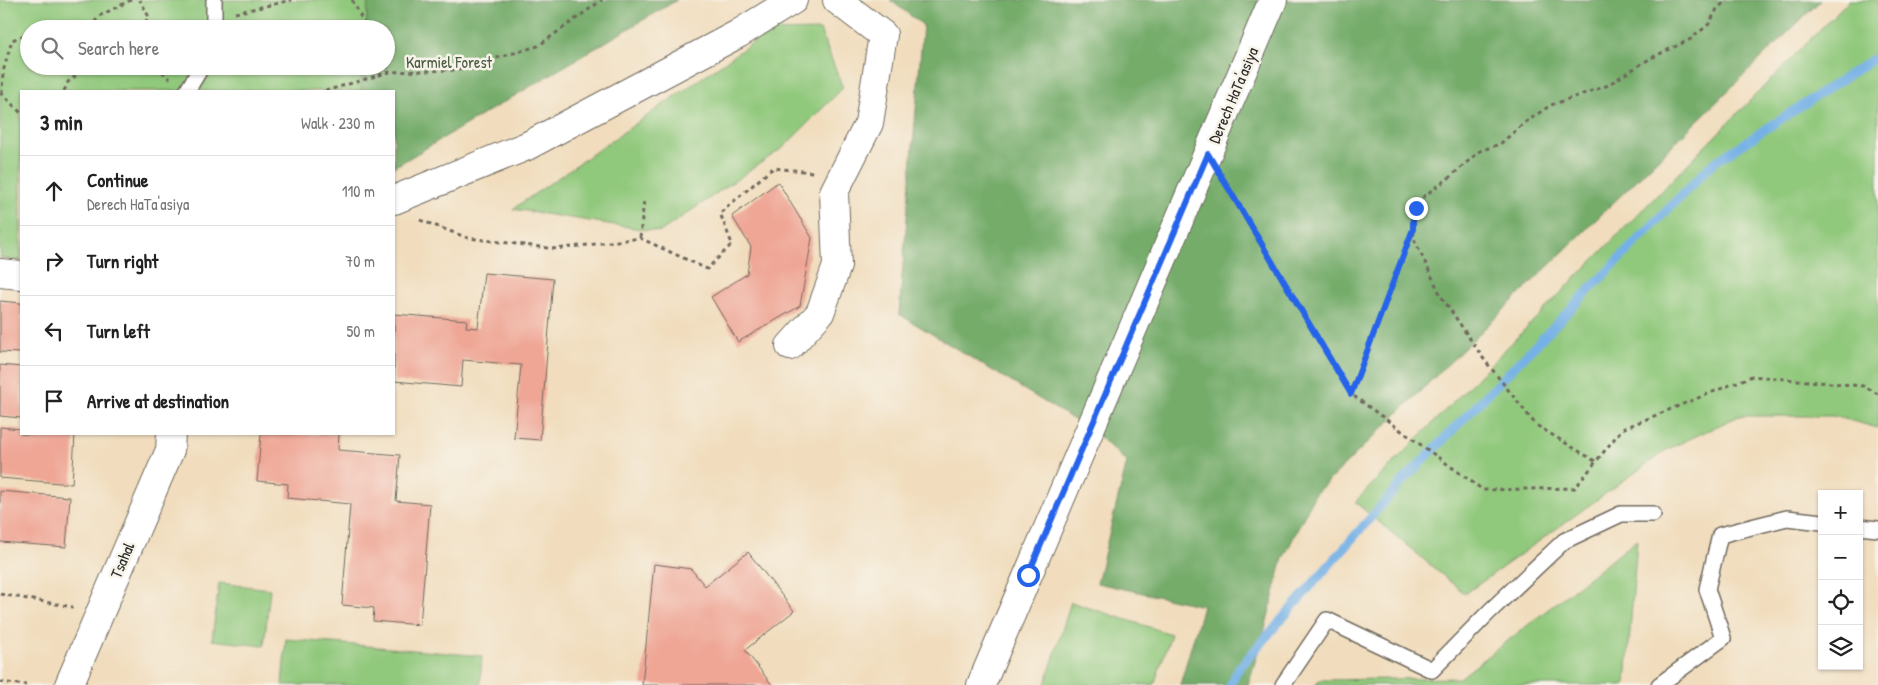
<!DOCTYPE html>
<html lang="en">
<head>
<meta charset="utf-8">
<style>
	:root { --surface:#fff; --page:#f6f6f6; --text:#222; --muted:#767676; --line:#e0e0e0 }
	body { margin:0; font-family:"Patrick Hand",sans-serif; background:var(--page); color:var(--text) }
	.controls { position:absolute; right:15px; bottom:15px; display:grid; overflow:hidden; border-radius:0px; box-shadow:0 1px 4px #0004 }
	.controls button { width:45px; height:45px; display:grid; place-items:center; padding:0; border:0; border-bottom:1px solid var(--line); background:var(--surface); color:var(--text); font:25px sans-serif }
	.stop { position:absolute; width:15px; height:15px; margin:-11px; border:4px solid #2563eb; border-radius:50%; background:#fff }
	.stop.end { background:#2563eb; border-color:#fff; box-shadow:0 1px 5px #0008 }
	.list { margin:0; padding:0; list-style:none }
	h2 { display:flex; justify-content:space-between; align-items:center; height:65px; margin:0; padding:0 20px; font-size:21px }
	h2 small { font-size:16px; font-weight:400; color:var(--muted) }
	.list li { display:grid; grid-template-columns:32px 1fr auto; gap:15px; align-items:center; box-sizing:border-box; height:70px; padding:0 20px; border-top:1px solid var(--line) }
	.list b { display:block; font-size:19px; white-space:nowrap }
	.list p { margin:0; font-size:16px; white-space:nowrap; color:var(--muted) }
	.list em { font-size:16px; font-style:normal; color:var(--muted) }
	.icon { flex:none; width:28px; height:28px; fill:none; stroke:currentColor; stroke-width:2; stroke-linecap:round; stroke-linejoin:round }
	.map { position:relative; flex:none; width:1878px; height:685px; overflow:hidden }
	.search { position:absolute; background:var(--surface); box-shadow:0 1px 4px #0004; left:20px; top:20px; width:375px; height:55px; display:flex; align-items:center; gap:12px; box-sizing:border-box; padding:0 18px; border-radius:28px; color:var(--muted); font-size:19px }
	.panel { position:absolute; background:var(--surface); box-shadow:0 1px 4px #0004; left:20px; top:90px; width:375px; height:345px; border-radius:0px }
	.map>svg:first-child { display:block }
	.green { fill:#90c87b; stroke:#5e7a53 }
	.forest { fill:#74ac6b; stroke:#506c4b }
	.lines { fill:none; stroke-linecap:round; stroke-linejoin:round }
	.stream { stroke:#74b1e6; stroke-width:9 }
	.building { fill:#efa695 }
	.service-casing { stroke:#70695e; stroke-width:18 }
	.minor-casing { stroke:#70695e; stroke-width:30 }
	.tertiary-casing { stroke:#70695e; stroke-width:30 }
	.path { stroke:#70695e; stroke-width:3; stroke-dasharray:4 4; stroke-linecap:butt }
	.service { stroke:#fff; stroke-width:15 }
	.minor { stroke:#fff; stroke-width:28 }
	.tertiary { stroke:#fff; stroke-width:28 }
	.route { stroke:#2563eb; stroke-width:6 }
	.labels { text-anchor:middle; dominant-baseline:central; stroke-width:5; stroke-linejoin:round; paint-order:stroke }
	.park-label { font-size:16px; fill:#495a43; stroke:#f7f3e8 }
	.street-label { font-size:16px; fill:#2b2b2b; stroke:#f7f3e8 }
</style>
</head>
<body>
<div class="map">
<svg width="1878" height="685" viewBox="0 0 1878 685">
	<rect width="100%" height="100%" fill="#f7f3e8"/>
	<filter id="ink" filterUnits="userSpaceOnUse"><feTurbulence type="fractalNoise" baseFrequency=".02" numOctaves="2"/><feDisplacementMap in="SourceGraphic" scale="10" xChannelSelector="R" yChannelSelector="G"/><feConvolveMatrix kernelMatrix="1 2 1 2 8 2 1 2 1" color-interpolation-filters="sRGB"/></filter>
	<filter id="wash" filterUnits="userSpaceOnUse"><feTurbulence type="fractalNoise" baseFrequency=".0096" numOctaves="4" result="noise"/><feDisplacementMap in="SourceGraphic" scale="20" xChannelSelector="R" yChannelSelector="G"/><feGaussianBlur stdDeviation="1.12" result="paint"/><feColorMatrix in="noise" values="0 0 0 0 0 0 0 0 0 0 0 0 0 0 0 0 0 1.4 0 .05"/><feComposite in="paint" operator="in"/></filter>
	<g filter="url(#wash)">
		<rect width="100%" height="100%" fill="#f1ddbd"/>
		<g class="green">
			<polygon points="0,0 368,0 366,29 29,29 29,66 363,66 361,91 21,91 21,261 0,258"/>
			<polygon points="1849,0 1878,0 1878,428 1833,416 1739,416 1668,449 1465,594 1355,502"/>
			<polygon points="820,30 843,88 784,147 660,232 513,209 769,31"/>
			<polygon points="1637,540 1626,683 1623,685 1316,685 1319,680 1460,678"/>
			<polygon points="219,583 270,589 264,646 212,640"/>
			<polygon points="1071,602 1171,634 1154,685 1045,685"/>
			<polygon points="286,639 482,656 480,685 282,685"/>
		</g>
		<g class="forest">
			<polygon points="368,0 677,0 394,167 394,91 361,91 363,66 386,66 386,29 366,29"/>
			<polygon points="890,0 1821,0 1315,494 1282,561 1266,625 1248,685 1180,685 1203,606 1097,583 1127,462 1094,432 899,314 923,25"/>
		</g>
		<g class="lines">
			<polyline class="stream" points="1230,685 1239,668 1401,483 1712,164 1878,56"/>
		</g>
		<g id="blocks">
			<g class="building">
				<polygon points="778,182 812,238 800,306 738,342 711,297 747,274 751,247 732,216"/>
				<polygon points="484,273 553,279 540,440 514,438 521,365 463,360 461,387 394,381 394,314 467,320 466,327 478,328"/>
				<polygon points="0,301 21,303 21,353 0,352"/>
				<polygon points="0,365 21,367 21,418 0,416"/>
				<polygon points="0,427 21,429 21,434 75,434 72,484 0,478"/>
				<polygon points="261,434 339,434 338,450 400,455 396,501 430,504 420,625 373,621 374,608 342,605 350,504 287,498 288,484 257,481"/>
				<polygon points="0,491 70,497 66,547 0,542"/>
				<polygon points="748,552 794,611 745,650 772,685 642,685 654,564 691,569 705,586"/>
			</g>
		</g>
	</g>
	<g filter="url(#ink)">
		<use href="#blocks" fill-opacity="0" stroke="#70695e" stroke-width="1"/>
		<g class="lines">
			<g class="service-casing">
				<g id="service">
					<polyline points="214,0 214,29"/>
					<polyline points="187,91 202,66"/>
					<polyline points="1859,527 1878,529"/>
					<polyline points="1283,685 1327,620 1432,670 1490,611 1564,541 1621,514 1653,514"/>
					<polyline points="1659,685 1723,638 1707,589 1720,535 1787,518 1822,522"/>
				</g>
			</g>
			<g class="minor-casing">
				<g id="minor">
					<polyline points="394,200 527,146 738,34 793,0"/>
					<polyline points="0,273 21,275"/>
					<polyline points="790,346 820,313 837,266 834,192 869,123 883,35 837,0"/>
					<polyline points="69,685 170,450 171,434"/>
				</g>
			</g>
			<g class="tertiary-casing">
				<polyline id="tertiary" points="981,685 1273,0"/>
			</g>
			<g class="path">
				<polyline points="352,0 367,29"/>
				<polyline points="235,13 292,0"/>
				<polyline points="90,29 99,16 131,0"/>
				<polyline points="140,29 149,17 140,0"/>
				<polyline points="386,65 390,72"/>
				<polyline points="156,66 170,79"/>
				<polyline points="64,91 68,82 85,68 119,69 120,66"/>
				<polyline points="325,91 390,72 455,70 538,46 602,0"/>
				<polyline points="0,94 2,94 21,113"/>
				<polyline points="2,94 3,72 12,40 29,34"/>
				<polyline points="1226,184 1351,394 1483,490 1575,488 1622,429 1752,376 1863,386 1878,394"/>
				<polyline points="420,220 468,238 557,249 640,238 707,269 732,244 720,213 773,168 813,172"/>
				<polyline points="640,238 644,199"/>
				<polyline points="1351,393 1413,231"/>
				<polyline points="1595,461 1536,425 1483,358 1441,296 1414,239 1413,219 1416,208 1424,196 1450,177 1480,151 1500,144 1523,124 1551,105 1606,86 1651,58 1691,39 1709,24 1717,9 1727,0"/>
				<polyline points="0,594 73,607"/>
				<polyline points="0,682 26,685"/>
			</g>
			<use href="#service" class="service"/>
			<use href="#minor" class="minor"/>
			<use href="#tertiary" class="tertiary"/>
		</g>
	</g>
	<g class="lines" filter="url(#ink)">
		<polyline class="route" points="1028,575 1208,154 1351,394 1413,229 1413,219 1416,208"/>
	</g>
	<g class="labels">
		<g class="park-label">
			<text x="449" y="62">Karmiel Forest</text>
		</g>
		<g class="street-label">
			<text transform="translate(1233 95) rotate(-67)">Derech HaTa'asiya</text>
			<text transform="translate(122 560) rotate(-67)">Tsahal</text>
		</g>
	</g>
</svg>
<div class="controls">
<button>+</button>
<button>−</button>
<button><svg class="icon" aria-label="locate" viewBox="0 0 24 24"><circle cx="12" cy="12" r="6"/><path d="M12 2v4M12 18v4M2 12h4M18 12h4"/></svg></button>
<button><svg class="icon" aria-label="layers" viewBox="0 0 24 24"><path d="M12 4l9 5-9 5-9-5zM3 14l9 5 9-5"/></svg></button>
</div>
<div class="stop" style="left:1028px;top:575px"></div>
<div class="stop end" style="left:1416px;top:208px"></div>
<div class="search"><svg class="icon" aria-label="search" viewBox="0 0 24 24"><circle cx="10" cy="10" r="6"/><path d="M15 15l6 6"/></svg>Search here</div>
<section class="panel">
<h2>3 min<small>Walk · 230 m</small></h2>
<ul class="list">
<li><svg class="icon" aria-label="ahead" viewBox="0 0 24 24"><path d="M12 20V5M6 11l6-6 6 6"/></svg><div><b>Continue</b><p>Derech HaTa'asiya</p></div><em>110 m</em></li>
<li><svg class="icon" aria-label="right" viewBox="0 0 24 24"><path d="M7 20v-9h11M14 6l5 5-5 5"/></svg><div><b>Turn right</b></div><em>70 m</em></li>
<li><svg class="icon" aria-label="left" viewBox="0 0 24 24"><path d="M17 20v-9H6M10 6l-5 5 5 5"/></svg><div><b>Turn left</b></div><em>50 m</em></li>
<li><svg class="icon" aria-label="arrive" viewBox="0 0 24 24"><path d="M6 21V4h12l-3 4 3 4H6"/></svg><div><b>Arrive at destination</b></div></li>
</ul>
</section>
</div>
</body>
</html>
